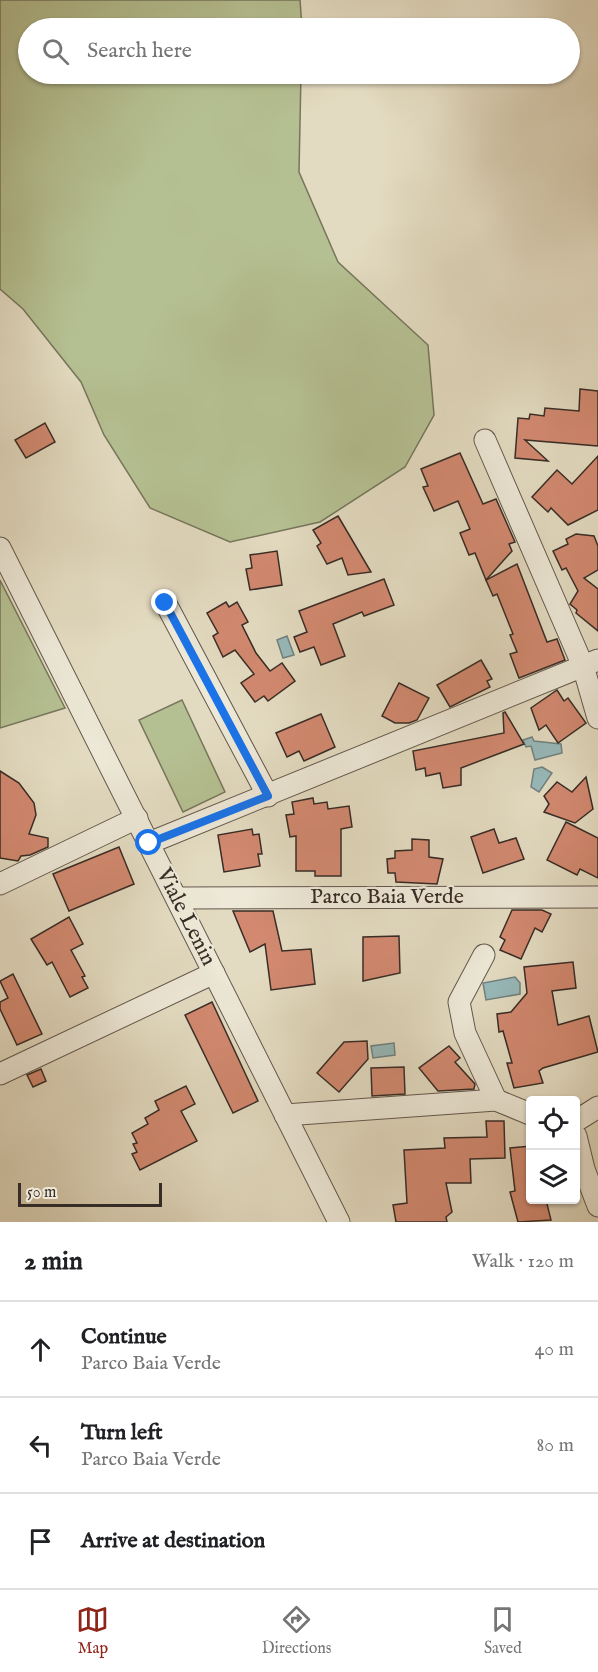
<!DOCTYPE html>
<html lang="en">
<head>
<meta charset="utf-8">
<style>
	:root { --surface:#fff; --page:#f6f6f6; --text:#202124; --muted:#757577; --line:#e0e0e0; --accent:#8f2418 }
	body { margin:0; font-family:"IM FELL English",serif; background:var(--page); color:var(--text) }
	.controls { position:absolute; right:18px; bottom:18px; display:grid; overflow:hidden; border-radius:6px; box-shadow:0 2px 4px #0004 }
	.controls button { width:54px; height:54px; display:grid; place-items:center; padding:0; border:0; border-bottom:2px solid var(--line); background:var(--surface); color:var(--text); font:30px sans-serif }
	.scale { position:absolute; left:18px; bottom:15px; width:144px; box-sizing:border-box; padding-left:6px; border:3px solid #382c26; border-top:0; font-size:16px; line-height:21px; white-space:nowrap; color:#382c26; -webkit-text-stroke:4px #ede8d7; paint-order:stroke }
	.stop { position:absolute; width:18px; height:18px; margin:-14px; border:4px solid #1a73e8; border-radius:50%; background:#fff }
	.stop.end { background:#1a73e8; border-color:#fff; box-shadow:0 2px 6px #0008 }
	.list { margin:0; padding:0; list-style:none }
	h2 { display:flex; justify-content:space-between; align-items:center; height:78px; margin:0; padding:0 24px; font-size:26px }
	h2 small { font-size:20px; font-weight:400; color:var(--muted) }
	.list li { display:grid; grid-template-columns:39px 1fr auto; gap:18px; align-items:center; box-sizing:border-box; height:96px; padding:0 24px; border-top:2px solid var(--line) }
	.list b { display:block; font-size:22px; white-space:nowrap }
	.list p { margin:0; font-size:20px; white-space:nowrap; color:var(--muted) }
	.list em { font-size:20px; font-style:normal; color:var(--muted) }
	.icon { flex:none; width:33px; height:33px; fill:none; stroke:currentColor; stroke-width:2; stroke-linecap:round; stroke-linejoin:round }
	.map { position:relative; flex:none; width:598px; height:1222px; overflow:hidden }
	.search { position:absolute; background:var(--surface); box-shadow:0 2px 4px #0004; left:18px; right:18px; top:18px; height:66px; display:flex; align-items:center; gap:15px; box-sizing:border-box; padding:0 21px; border-radius:33px; color:var(--muted); font-size:22px }
	.sheet { height:366px; background:var(--surface) }
	nav { display:flex; justify-content:space-around; align-items:center; box-sizing:border-box; height:84px; border-top:2px solid var(--line); background:var(--surface); font-size:16px; color:var(--muted) }
	nav a { display:grid; justify-items:center; gap:3px }
	nav .on { color:var(--accent) }
	.map>svg:first-child { display:block }
	.green { fill:#b5c092; stroke:#76765c; stroke-width:1.5 }
	.water { fill:#97b9ba; stroke:#71817f; stroke-width:1.5 }
	.building { fill:#d28970; stroke:#382c26; stroke-width:1.5 }
	.lines { fill:none; stroke-linecap:round; stroke-linejoin:round }
	.minor-casing { stroke:#63584d; stroke-width:23 }
	.minor { stroke:#ede8d7; stroke-width:21 }
	.route { stroke:#1a73e8; stroke-width:8 }
	.labels { text-anchor:middle; dominant-baseline:central; stroke-width:4.5; stroke-linejoin:round; paint-order:stroke }
	.street-label { font-size:22px; fill:#382c26; stroke:#ede8d7 }
</style>
</head>
<body>
<div class="map">
<svg width="598" height="1222" viewBox="0 0 598 1222">
	<rect width="100%" height="100%" fill="#e3dbc1"/>
	<filter id="stains"><feTurbulence type="fractalNoise" baseFrequency=".00333" numOctaves="4"/><feColorMatrix values="0 0 0 0 .2 0 0 0 0 .09 0 0 0 0 .02 0 0 0 .5 -.17"/></filter>
	<radialGradient id="worn" r=".72"><stop offset=".6" stop-color="#630" stop-opacity="0"/><stop offset="1" stop-color="#630" stop-opacity=".3"/></radialGradient>
	<g class="green">
		<polygon points="0,0 300,0 302,28 28,28 28,74 301,74 299,172 338,262 428,345 434,415 405,467 320,522 230,542 150,508 104,435 81,382 23,309 0,289"/>
		<polygon points="0,580 65,708 0,728"/>
		<polygon points="182,700 225,792 183,812 139,720"/>
	</g>
	<g class="water">
		<polygon points="287,636 294,655 283,658 277,640"/>
		<polygon points="532,737 534,741 561,744 562,753 535,760 531,746 526,747 523,740"/>
		<polygon points="542,767 552,773 539,792 531,787 534,769"/>
		<polygon points="515,977 520,983 520,994 486,1000 483,983"/>
		<polygon points="394,1043 395,1055 373,1058 371,1046"/>
	</g>
	<g class="building">
		<polygon points="580,389 598,391 598,446 525,440 548,461 515,458 518,418 529,419 530,414 544,416 545,408 579,411"/>
		<polygon points="45,423 55,442 26,458 15,440"/>
		<polygon points="460,453 483,504 496,499 515,542 509,544 512,551 486,580 475,553 469,555 460,533 470,529 458,501 434,511 423,487 428,486 421,469"/>
		<polygon points="598,456 598,510 568,525 551,508 548,512 532,497 557,470 572,484"/>
		<polygon points="338,516 371,572 348,575 342,558 327,564 317,546 321,543 313,530"/>
		<polygon points="576,534 594,536 598,546 598,570 584,578 598,589 598,631 576,613 577,610 570,604 578,591 566,568 562,570 553,551 568,544 566,539"/>
		<polygon points="277,551 282,585 250,590 246,569 252,568 250,555"/>
		<polygon points="517,564 547,642 557,639 565,660 519,678 510,654 517,652 510,635 513,634 497,594 493,596 486,580"/>
		<polygon points="384,579 394,605 364,616 362,612 333,624 345,656 321,665 314,647 300,652 294,637 307,632 299,611"/>
		<polygon points="226,602 229,607 237,602 248,622 242,625 256,653 270,671 282,663 295,681 268,701 264,696 255,702 241,683 254,674 235,650 223,657 213,636 218,633 207,613"/>
		<polygon points="481,660 492,679 487,681 490,687 450,707 437,685"/>
		<polygon points="399,683 429,698 417,720 409,723 395,723 382,716"/>
		<polygon points="557,690 564,701 568,698 586,723 558,743 546,725 539,730 531,708"/>
		<polygon points="505,712 524,744 461,768 461,785 443,788 440,773 426,776 425,768 416,770 413,751 504,733 503,713"/>
		<polygon points="321,714 335,747 304,761 299,751 287,757 276,733"/>
		<polygon points="0,771 19,783 34,803 36,815 29,834 48,838 48,847 30,855 21,856 18,861 0,858"/>
		<polygon points="586,777 593,809 575,823 544,812 549,804 544,796 557,782 572,792"/>
		<polygon points="313,798 314,804 327,802 328,809 349,806 352,827 341,829 341,876 315,876 315,871 296,871 296,836 290,837 286,815 294,814 292,802"/>
		<polygon points="566,822 598,838 598,878 580,869 577,875 547,860"/>
		<polygon points="252,829 253,835 259,834 262,854 258,854 260,866 224,872 218,835"/>
		<polygon points="494,829 499,843 516,838 524,859 483,873 471,837"/>
		<polygon points="412,839 429,840 429,857 443,859 437,884 396,882 395,873 388,873 387,859 395,858 395,851 412,850"/>
		<polygon points="119,847 134,884 69,911 53,874"/>
		<polygon points="512,910 542,910 551,914 542,932 535,928 521,959 500,950 505,940 500,937"/>
		<polygon points="233,911 273,911 282,951 311,949 315,984 271,990 265,944 250,952"/>
		<polygon points="69,917 83,944 71,950 85,976 82,977 88,988 70,997 52,962 47,965 31,939"/>
		<polygon points="399,936 400,973 363,981 363,937"/>
		<polygon points="573,962 576,988 552,991 558,1025 589,1016 598,1052 543,1068 539,1071 543,1083 514,1088 507,1063 512,1063 503,1031 499,1032 497,1014 511,1012 527,993 524,967"/>
		<polygon points="13,974 42,1034 17,1045 0,1009 0,1002 8,998 0,981"/>
		<polygon points="212,1002 258,1101 233,1113 185,1015"/>
		<polygon points="367,1041 368,1059 339,1092 317,1073 344,1042"/>
		<polygon points="449,1046 460,1058 455,1062 475,1084 474,1089 438,1091 419,1068"/>
		<polygon points="404,1067 405,1094 372,1096 371,1068"/>
		<polygon points="41,1069 46,1081 33,1087 27,1075"/>
		<polygon points="186,1086 195,1104 181,1111 197,1141 140,1170 132,1154 137,1152 133,1144 137,1143 132,1133 148,1124 145,1118 159,1110 155,1101"/>
		<polygon points="486,1121 504,1121 505,1158 470,1159 471,1183 446,1183 452,1212 446,1217 447,1222 396,1222 393,1205 407,1203 404,1150 445,1148 444,1138 487,1137"/>
		<polygon points="531,1146 531,1200 546,1200 551,1220 518,1222 510,1192 515,1191 510,1148"/>
	</g>
	<g class="lines">
		<g class="minor-casing">
			<g id="minor">
				<polyline points="485,440 583,666 598,718"/>
				<polyline points="0,548 339,1222"/>
				<polyline points="165,602 268,796"/>
				<polyline points="149,843 598,660"/>
				<polyline points="0,884 137,818"/>
				<polyline points="177,898 598,897"/>
				<polyline points="484,955 459,1002 465,1033 496,1100"/>
				<polyline points="0,1074 214,973"/>
				<polyline points="285,1115 496,1100 530,1114"/>
				<polyline points="576,1121 598,1107"/>
				<polyline points="576,1136 584,1169 598,1206"/>
			</g>
		</g>
		<use href="#minor" class="minor"/>
	</g>
	<g class="lines">
		<polyline class="route" points="149,843 268,796 165,603"/>
	</g>
	<g class="labels">
		<g class="street-label">
			<text x="387" y="897">Parco Baia Verde</text>
			<text transform="translate(186 917) rotate(63)">Viale Lenin</text>
		</g>
	</g>
	<rect width="100%" height="100%" filter="url(#stains)"/>
	<rect width="100%" height="100%" fill="url(#worn)"/>
</svg>
<div class="controls">
<button><svg class="icon" aria-label="locate" viewBox="0 0 24 24"><circle cx="12" cy="12" r="6"/><path d="M12 2v4M12 18v4M2 12h4M18 12h4"/></svg></button>
<button><svg class="icon" aria-label="layers" viewBox="0 0 24 24"><path d="M12 4l9 5-9 5-9-5zM3 14l9 5 9-5"/></svg></button>
</div>
<div class="scale">50 m</div>
<div class="stop" style="left:149px;top:843px"></div>
<div class="stop end" style="left:165px;top:603px"></div>
<div class="search"><svg class="icon" aria-label="search" viewBox="0 0 24 24"><circle cx="10" cy="10" r="6"/><path d="M15 15l6 6"/></svg>Search here</div>
</div>
<section class="sheet">
<h2>2 min<small>Walk · 120 m</small></h2>
<ul class="list">
<li><svg class="icon" aria-label="ahead" viewBox="0 0 24 24"><path d="M12 20V5M6 11l6-6 6 6"/></svg><div><b>Continue</b><p>Parco Baia Verde</p></div><em>40 m</em></li>
<li><svg class="icon" aria-label="left" viewBox="0 0 24 24"><path d="M17 20v-9H6M10 6l-5 5 5 5"/></svg><div><b>Turn left</b><p>Parco Baia Verde</p></div><em>80 m</em></li>
<li><svg class="icon" aria-label="arrive" viewBox="0 0 24 24"><path d="M6 21V4h12l-3 4 3 4H6"/></svg><div><b>Arrive at destination</b></div></li>
</ul>
</section>
<nav>
<a class="on"><svg class="icon" aria-label="map" viewBox="0 0 24 24"><path d="M3 6l6-2 6 2 6-2v14l-6 2-6-2-6 2zM9 4v14M15 6v14"/></svg>Map</a>
<a><svg class="icon" aria-label="directions" viewBox="0 0 24 24"><path d="M12 3l9 9-9 9-9-9zM9 14v-3h6M13 9l2 2-2 2"/></svg>Directions</a>
<a><svg class="icon" aria-label="saved" viewBox="0 0 24 24"><path d="M7 4h10v16l-5-4-5 4z"/></svg>Saved</a>
</nav>
</body>
</html>
